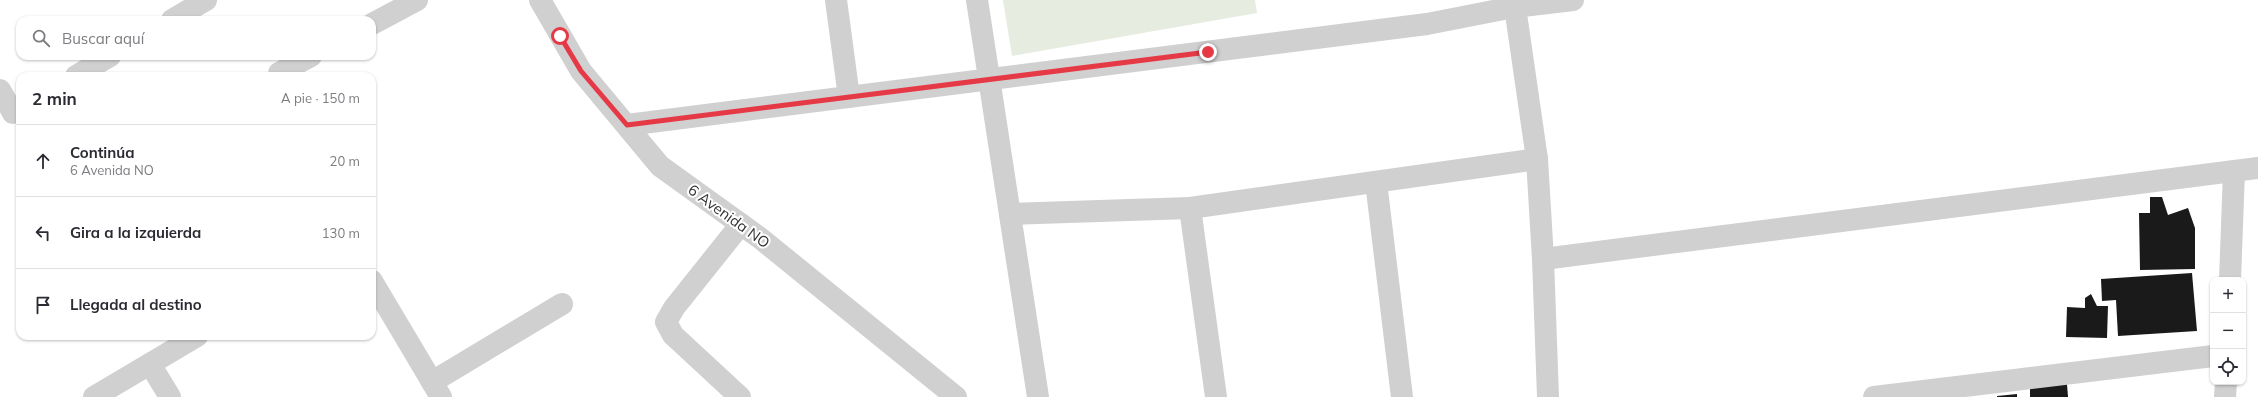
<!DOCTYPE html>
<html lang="es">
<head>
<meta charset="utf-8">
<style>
	:root { --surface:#fff; --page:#f2f2f3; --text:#2b2b33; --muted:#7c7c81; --line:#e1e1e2 }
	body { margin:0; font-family:Mulish,sans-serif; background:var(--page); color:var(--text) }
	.controls { position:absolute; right:12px; bottom:12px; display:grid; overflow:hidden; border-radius:8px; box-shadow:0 1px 3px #0004 }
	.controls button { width:36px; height:36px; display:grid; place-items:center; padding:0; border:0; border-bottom:1px solid var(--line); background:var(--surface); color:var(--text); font:20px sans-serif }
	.stop { position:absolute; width:12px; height:12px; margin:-9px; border:3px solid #e63946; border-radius:50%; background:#fff }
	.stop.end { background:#e63946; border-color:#fff; box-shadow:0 1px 4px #0008 }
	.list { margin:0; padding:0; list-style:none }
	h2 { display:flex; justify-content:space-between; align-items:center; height:52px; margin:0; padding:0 16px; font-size:17px }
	h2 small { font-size:13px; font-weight:400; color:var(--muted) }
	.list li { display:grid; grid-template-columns:26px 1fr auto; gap:12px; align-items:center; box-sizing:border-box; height:72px; padding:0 16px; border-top:1px solid var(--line) }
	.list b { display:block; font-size:15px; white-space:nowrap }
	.list p { margin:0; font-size:13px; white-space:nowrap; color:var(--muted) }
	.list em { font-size:13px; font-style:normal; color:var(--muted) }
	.icon { flex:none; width:22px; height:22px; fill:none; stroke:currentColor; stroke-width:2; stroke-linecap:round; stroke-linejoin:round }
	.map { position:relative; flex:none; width:2258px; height:397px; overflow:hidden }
	.search { position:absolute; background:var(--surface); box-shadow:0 1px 3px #0004; left:16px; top:16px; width:360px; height:44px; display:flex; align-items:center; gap:10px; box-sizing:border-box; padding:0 14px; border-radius:12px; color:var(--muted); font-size:15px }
	.panel { position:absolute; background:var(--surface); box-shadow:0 1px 3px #0004; left:16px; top:72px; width:360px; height:268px; border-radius:12px }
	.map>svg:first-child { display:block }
	.green { fill:#e6ecdf }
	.building { fill:#1a1a1a }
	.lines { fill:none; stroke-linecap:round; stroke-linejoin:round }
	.minor { stroke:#d0d0d0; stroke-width:22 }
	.route { stroke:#e63946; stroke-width:5 }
	.labels { text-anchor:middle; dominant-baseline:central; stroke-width:4; stroke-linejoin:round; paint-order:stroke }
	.street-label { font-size:15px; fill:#333; stroke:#fff }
</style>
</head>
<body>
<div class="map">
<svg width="2258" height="397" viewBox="0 0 2258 397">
	<rect width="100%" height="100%" fill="#fff"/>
	<polygon class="green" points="1003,0 1255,0 1257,13 1012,56"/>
	<g class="building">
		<polygon points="2150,197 2162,197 2168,215 2188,208 2195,228 2195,269 2140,270 2139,213 2150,213"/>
		<polygon points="2192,273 2197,331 2118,336 2116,300 2102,301 2101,279"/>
		<polygon points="2091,294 2097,306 2108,306 2107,338 2066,337 2067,307 2085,308 2085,298"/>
		<polygon points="2067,384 2068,397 2030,397 2030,387"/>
		<polygon points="2017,394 2017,397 1997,397 1997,396"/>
	</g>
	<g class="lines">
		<g class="minor">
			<polyline points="540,0 581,71 660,166 760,238 956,397"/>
			<polyline points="836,0 849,97"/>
			<polyline points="977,0 1038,397"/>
			<polyline points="1514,0 1537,159 1543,259 1548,397"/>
			<polyline points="172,20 206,0"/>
			<polyline points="372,24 417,0"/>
			<polyline points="279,73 311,56"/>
			<polyline points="76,76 110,56"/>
			<polyline points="0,90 13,113"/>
			<polyline points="627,125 1427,24 1514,7 1573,0"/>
			<polyline points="1376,182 1402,397"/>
			<polyline points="1190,208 1216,397"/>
			<polyline points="1010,214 1190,208 1537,159"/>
			<polyline points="1543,259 2258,168"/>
			<polyline points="2230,280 2234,171"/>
			<polyline points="372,281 441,397"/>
			<polyline points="150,364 170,397"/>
			<polyline points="432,382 562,304"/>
			<polyline points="94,397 197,336"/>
			<polyline points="740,397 673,335 666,322 674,308 741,224"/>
			<polyline points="1874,397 2213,356"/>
			<polyline points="2225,397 2226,382"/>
		</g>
	</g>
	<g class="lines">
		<polyline class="route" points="560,36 581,71 627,125 1208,52"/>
	</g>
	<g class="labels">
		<g class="street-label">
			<text transform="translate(729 216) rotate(36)">6 Avenida NO</text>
		</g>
	</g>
</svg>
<div class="controls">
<button>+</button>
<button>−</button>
<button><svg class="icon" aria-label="locate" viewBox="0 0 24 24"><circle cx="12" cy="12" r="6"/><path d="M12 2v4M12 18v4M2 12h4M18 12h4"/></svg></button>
</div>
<div class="stop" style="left:560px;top:36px"></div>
<div class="stop end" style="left:1208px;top:52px"></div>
<div class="search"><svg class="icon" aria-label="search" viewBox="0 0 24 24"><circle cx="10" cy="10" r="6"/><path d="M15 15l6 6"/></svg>Buscar aquí</div>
<section class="panel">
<h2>2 min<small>A pie · 150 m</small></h2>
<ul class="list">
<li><svg class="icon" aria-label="ahead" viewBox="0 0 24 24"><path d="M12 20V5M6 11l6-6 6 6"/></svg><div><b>Continúa</b><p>6 Avenida NO</p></div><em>20 m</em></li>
<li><svg class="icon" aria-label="left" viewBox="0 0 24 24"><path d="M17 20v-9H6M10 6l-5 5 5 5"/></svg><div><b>Gira a la izquierda</b></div><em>130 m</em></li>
<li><svg class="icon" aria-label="arrive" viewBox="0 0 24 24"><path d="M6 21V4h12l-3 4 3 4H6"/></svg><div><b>Llegada al destino</b></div></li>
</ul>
</section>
</div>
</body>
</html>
